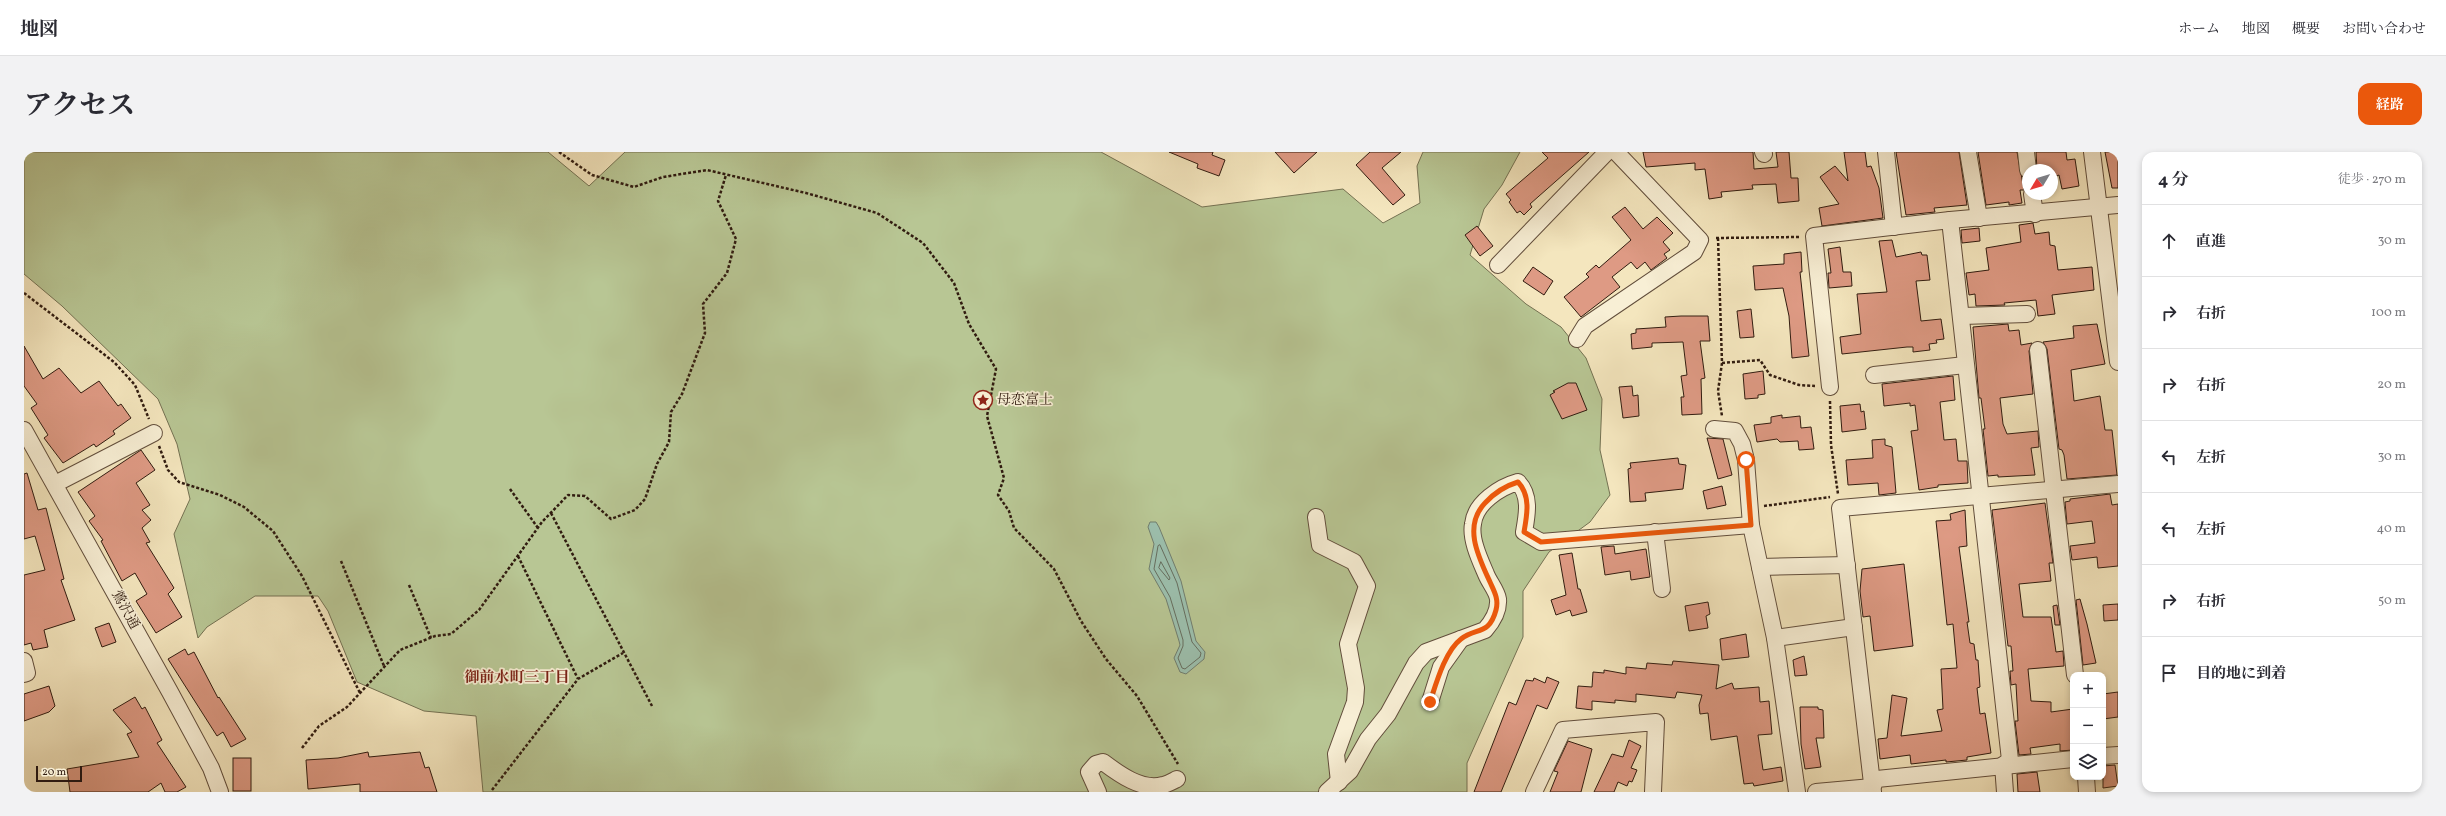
<!DOCTYPE html>
<html lang="ja">
<head>
<meta charset="utf-8">
<style>
	:root { --surface:#fff; --page:#f2f2f3; --text:#2b2b33; --muted:#7c7c81; --line:#e1e1e2; --accent:#ea580c }
	body { margin:0; font-family:Vollkorn,"Noto Serif JP",serif; background:var(--page); color:var(--text) }
	.controls { position:absolute; right:12px; bottom:12px; display:grid; overflow:hidden; border-radius:8px; box-shadow:0 2px 6px #0003 }
	.controls button { width:36px; height:36px; display:grid; place-items:center; padding:0; border:0; border-bottom:1px solid var(--line); background:var(--surface); color:var(--text); font:20px sans-serif }
	.compass { position:absolute; left:1998px; top:12px; width:36px; height:36px; border-radius:50%; background:var(--surface); box-shadow:0 2px 6px #0003; rotate:232deg }
	.scale { position:absolute; left:12px; bottom:10px; width:46px; box-sizing:border-box; padding-left:4px; border:2px solid #311c10; border-top:0; font-size:11px; line-height:14px; white-space:nowrap; color:#311c10; -webkit-text-stroke:3px #f8efd5; paint-order:stroke }
	.stop { position:absolute; width:12px; height:12px; margin:-9px; border:3px solid #ea580c; border-radius:50%; background:#fff }
	.stop.end { background:#ea580c; border-color:#fff; box-shadow:0 1px 4px #0008 }
	.list { margin:0; padding:0; list-style:none }
	h2 { display:flex; justify-content:space-between; align-items:center; height:52px; margin:0; padding:0 16px; font-size:17px }
	h2 small { font-size:13px; font-weight:400; color:var(--muted) }
	.list li { display:grid; grid-template-columns:26px 1fr auto; gap:12px; align-items:center; box-sizing:border-box; height:72px; padding:0 16px; border-top:1px solid var(--line) }
	.list b { display:block; font-size:15px; white-space:nowrap }
	.list em { font-size:13px; font-style:normal; color:var(--muted) }
	.icon { flex:none; width:22px; height:22px; fill:none; stroke:currentColor; stroke-width:2; stroke-linecap:round; stroke-linejoin:round }
	.map { position:relative; flex:none; width:2094px; height:640px; overflow:hidden; border-radius:12px }
	header { display:flex; align-items:center; gap:24px; box-sizing:border-box; height:56px; padding:0 20px; background:var(--surface); border-bottom:1px solid var(--line) }
	header strong { font-size:19px }
	nav { display:flex; gap:22px; margin-inline-start:auto; font-size:14px }
	.intro { display:flex; align-items:center; justify-content:space-between; box-sizing:border-box; height:96px; padding:0 24px }
	h1 { margin:0; font-size:28px }
	.button { padding:10px 18px; border-radius:12px; background:var(--accent); color:#fff; font-size:14px; font-weight:700 }
	main { display:flex; gap:24px; padding:0 24px }
	aside { flex:1; background:var(--surface); border-radius:12px; box-shadow:0 2px 6px #0003 }
	.map>svg:first-child { display:block }
	.green { fill:#b8c694; stroke:#747152 }
	.water { fill:#9cc0ae; stroke:#717e6f }
	.lines { fill:none; stroke-linecap:round; stroke-linejoin:round }
	.shore { stroke:#666e5f; stroke-width:1 }
	.building { fill:#de9a84; stroke:#311c10 }
	.minor-casing { stroke:#624e3c; stroke-width:18 }
	.path { stroke:#311c10; stroke-width:2.5; stroke-dasharray:3 2; stroke-linecap:butt }
	.minor { stroke:#f8efd5; stroke-width:16 }
	.route { stroke:#ea580c; stroke-width:5 }
	.labels { text-anchor:middle; dominant-baseline:central; stroke-width:3.5; stroke-linejoin:round; paint-order:stroke }
	.poi-label { font-size:14px; fill:#311c10; stroke:#f8efd5; text-anchor:start }
	.street-label { font-size:14px; fill:#311c10; stroke:#f8efd5 }
	.neighbourhood-label { font-size:15px; font-weight:bold; fill:#7a1f14; stroke:#f8efd5 }
</style>
</head>
<body>
<header>
<strong>地図</strong>
<nav><a>ホーム</a><a>地図</a><a>概要</a><a>お問い合わせ</a></nav>
</header>
<div class="intro"><h1>アクセス</h1><a class="button">経路</a></div>
<main>
<div class="map">
<svg width="2094" height="640" viewBox="0 0 2094 640">
	<rect width="100%" height="100%" fill="#f4e6be"/>
	<filter id="stains"><feTurbulence type="fractalNoise" baseFrequency=".005" numOctaves="4"/><feColorMatrix values="0 0 0 0 .2 0 0 0 0 .09 0 0 0 0 .02 0 0 0 .5 -.17"/></filter>
	<radialGradient id="worn" r=".72"><stop offset=".6" stop-color="#630" stop-opacity="0"/><stop offset="1" stop-color="#630" stop-opacity=".3"/></radialGradient>
	<polygon class="green" points="0,0 524,0 565,34 601,0 1077,0 1178,55 1319,37 1359,71 1396,51 1393,14 1399,0 1496,0 1478,33 1460,57 1446,103 1502,152 1537,175 1562,206 1578,247 1576,298 1586,343 1566,370 1525,400 1499,439 1499,485 1443,611 1443,640 459,640 452,564 400,559 333,530 304,459 294,444 231,444 183,475 174,486 150,382 166,347 153,292 134,247 38,154 0,122"/>
	<polygon class="water" points="1126,370 1132,370 1135,375 1157,429 1172,489 1181,500 1180,507 1162,522 1156,520 1150,506 1156,493 1155,489 1142,447 1125,417 1130,392 1124,375"/>
	<g class="lines">
		<g class="shore">
			<polygon points="1136,393 1153,431 1168,490 1177,501 1176,505 1161,517 1158,516 1154,506 1159,494 1159,488 1146,445 1130,417 1134,394"/>
			<polygon points="1137,410 1146,426 1145,428 1135,416"/>
		</g>
	</g>
	<g class="building">
		<polygon points="1145,0 1189,0 1188,3 1201,8 1195,24 1173,16 1174,12"/>
		<polygon points="1251,0 1293,0 1270,21"/>
		<polygon points="1346,0 1377,0 1358,16 1381,43 1369,53 1332,13"/>
		<polygon points="1518,0 1565,0 1506,52 1508,55 1500,63 1496,59 1493,61 1485,50 1487,48 1482,42 1524,6"/>
		<polygon points="1619,0 1729,0 1730,17 1754,15 1752,0 1765,0 1767,26 1774,26 1775,49 1754,51 1752,32 1728,33 1729,37 1697,40 1698,45 1685,47 1681,17 1671,18 1671,11 1622,15"/>
		<polygon points="1820,0 1841,0 1843,15 1847,14 1855,36 1859,66 1798,74 1795,56 1815,52 1796,25 1811,14 1824,29"/>
		<polygon points="1872,0 1935,0 1943,53 1910,56 1911,60 1882,63"/>
		<polygon points="1954,0 1993,0 2000,38 1996,38 1998,51 1985,53 1985,50 1962,53"/>
		<polygon points="2012,0 2042,0 2043,8 2051,7 2055,34 2038,37 2035,23 2028,26 2028,18 2013,18"/>
		<polygon points="2081,0 2094,0 2094,36 2088,36"/>
		<polygon points="1601,55 1619,77 1633,65 1649,81 1639,90 1646,98 1640,102 1643,106 1627,118 1621,110 1613,117 1607,110 1588,125 1596,135 1557,165 1540,145 1565,125 1562,122 1572,113 1575,116 1607,88 1588,65"/>
		<polygon points="2009,71 2011,82 2025,80 2026,93 2031,94 2034,118 2068,115 2070,138 2028,143 2031,162 2014,164 2012,148 1980,151 1981,153 1952,154 1951,142 1945,143 1942,121 1965,118 1962,96 1997,90 1995,73"/>
		<polygon points="1453,74 1469,94 1456,104 1441,83"/>
		<polygon points="1955,76 1956,89 1938,91 1937,78"/>
		<polygon points="1868,88 1872,105 1897,100 1898,103 1903,103 1906,128 1892,129 1897,169 1917,167 1920,187 1912,188 1913,191 1905,192 1906,198 1889,200 1889,195 1883,195 1818,202 1816,185 1837,182 1833,142 1863,140 1855,89"/>
		<polygon points="1816,95 1819,120 1827,120 1828,134 1805,136 1804,121 1807,121 1804,97"/>
		<polygon points="1777,100 1778,120 1776,120 1785,204 1768,206 1765,164 1759,136 1731,138 1729,114 1760,112 1760,102"/>
		<polygon points="1509,115 1529,129 1520,143 1499,129"/>
		<polygon points="1727,157 1730,185 1716,186 1713,159"/>
		<polygon points="1657,164 1684,164 1686,189 1676,189 1681,226 1677,227 1678,262 1658,263 1657,245 1660,245 1657,224 1663,223 1659,190 1628,191 1628,195 1608,197 1607,182 1612,181 1612,177 1642,175 1641,165"/>
		<polygon points="1984,172 1985,179 1995,178 1997,193 2008,191 2005,199 2009,242 1976,246 1979,272 1983,282 2014,279 2015,295 2007,296 2011,323 1974,325 1974,323 1964,324 1959,277 1961,277 1957,246 1955,246 1949,175"/>
		<polygon points="2073,172 2081,212 2047,218 2050,249 2076,244 2081,278 2088,278 2093,323 2043,327 2040,303 2038,298 2035,297 2023,197 2019,190 2050,186 2049,174"/>
		<polygon points="0,194 19,227 35,216 57,241 75,229 94,254 97,252 107,266 89,279 91,282 72,295 70,292 39,311 20,286 24,283 7,256 13,252 0,234"/>
		<polygon points="1739,219 1741,242 1734,243 1734,246 1721,247 1719,222"/>
		<polygon points="1929,224 1931,248 1916,250 1920,288 1932,287 1934,309 1943,309 1944,331 1914,333 1914,335 1895,338 1887,279 1894,278 1891,253 1886,254 1886,251 1860,254 1858,232"/>
		<polygon points="1544,231 1552,231 1563,258 1538,267 1526,243 1531,240 1529,239"/>
		<polygon points="1608,234 1609,244 1614,243 1615,264 1599,266 1595,235"/>
		<polygon points="1836,252 1837,260 1840,259 1842,277 1818,280 1816,254"/>
		<polygon points="1758,263 1758,266 1776,264 1777,276 1787,275 1790,297 1775,298 1774,289 1756,290 1753,287 1733,290 1730,273 1747,271 1747,265"/>
		<polygon points="1683,286 1699,287 1708,323 1694,327"/>
		<polygon points="1861,287 1861,293 1868,295 1872,341 1855,343 1854,331 1824,333 1822,308 1849,306 1848,288"/>
		<polygon points="117,298 131,318 112,331 126,353 118,358 127,368 118,376 126,390 122,391 150,436 144,442 158,465 132,481 112,449 123,442 111,421 98,429 77,389 79,388 65,369 71,364 54,340"/>
		<polygon points="1654,306 1655,312 1662,313 1659,337 1621,341 1622,349 1606,350 1604,317 1607,316 1606,311"/>
		<polygon points="3,321 14,358 22,356 40,427 37,428 51,468 20,478 24,495 9,498 7,491 0,493 0,423 21,418 11,384 0,387 0,322"/>
		<polygon points="1698,334 1702,353 1683,357 1679,339"/>
		<polygon points="2086,342 2088,353 2094,352 2094,414 2074,416 2073,405 2048,408 2046,394 2071,391 2068,369 2043,372 2041,350 2046,349 2046,347"/>
		<polygon points="2021,351 2029,411 2025,411 2027,429 1995,432 1999,465 2027,465 2032,500 2039,499 2040,514 2004,517 2007,549 2027,550 2027,560 2049,557 2049,598 2036,599 2036,592 2006,596 2007,602 1995,603 1991,569 1994,569 1992,532 1987,533 1986,519 1989,519 1987,494 1984,494 1968,358"/>
		<polygon points="1941,358 1943,394 1935,395 1945,470 1943,470 1946,491 1950,492 1952,508 1954,508 1956,535 1953,536 1956,562 1961,561 1967,601 1943,605 1943,608 1922,610 1922,608 1887,612 1886,603 1856,607 1854,587 1863,586 1868,543 1883,546 1877,584 1918,579 1913,558 1919,557 1917,517 1933,516 1929,472 1923,473 1912,369 1927,368 1926,362"/>
		<polygon points="1590,394 1591,402 1622,397 1626,425 1607,428 1606,419 1581,423 1577,395"/>
		<polygon points="1548,401 1554,437 1556,437 1563,460 1548,464 1546,458 1532,463 1527,448 1542,443 1535,403"/>
		<polygon points="1880,412 1889,494 1850,499 1846,464 1839,465 1836,439 1838,417"/>
		<polygon points="2056,447 2063,472 2072,511 2059,513 2052,448"/>
		<polygon points="1684,450 1686,462 1682,464 1684,476 1665,479 1661,454"/>
		<polygon points="2094,452 2094,468 2080,469 2079,453"/>
		<polygon points="2033,453 2036,473 2031,473 2029,454"/>
		<polygon points="85,471 92,490 78,495 71,476"/>
		<polygon points="1722,482 1725,505 1698,508 1696,487"/>
		<polygon points="161,497 164,503 170,500 194,546 195,545 222,587 207,595 199,580 193,584 144,507"/>
		<polygon points="1780,504 1783,523 1771,524 1769,508"/>
		<polygon points="1649,509 1695,513 1692,537 1708,531 1710,537 1735,535 1736,550 1745,549 1748,582 1734,583 1739,618 1757,615 1759,629 1730,634 1729,631 1720,632 1713,584 1687,588 1684,561 1676,562 1675,553 1678,543 1653,540 1651,546 1612,542 1612,550 1591,548 1591,551 1568,549 1568,558 1552,556 1554,534 1568,535 1569,520 1580,521 1580,518 1602,522 1602,515 1622,517 1623,511 1648,513"/>
		<polygon points="1523,525 1535,530 1523,557 1513,553 1477,640 1450,640 1485,550 1492,553 1502,528 1509,529 1510,526 1521,531"/>
		<polygon points="25,534 31,554 25,560 0,569 0,542"/>
		<polygon points="2094,540 2094,565 2079,567 2079,542"/>
		<polygon points="111,545 118,557 121,555 138,588 133,591 162,635 153,640 141,640 137,631 124,640 46,640 43,617 115,605 103,582 108,580 89,558"/>
		<polygon points="1776,555 1794,555 1794,557 1799,558 1800,586 1792,586 1797,615 1781,617 1777,592"/>
		<polygon points="1605,588 1617,594 1607,616 1613,618 1608,630 1605,629 1603,634 1594,630 1590,640 1570,640 1588,602 1599,605"/>
		<polygon points="1544,589 1568,597 1557,640 1526,640 1534,620 1530,619"/>
		<polygon points="344,600 345,605 396,600 401,616 405,615 413,640 336,640 336,632 284,637 282,608 314,606"/>
		<rect x="209" y="606" width="18" height="33"/>
		<polygon points="2091,613 2094,634 2079,636 2079,614"/>
		<polygon points="2013,620 2016,640 1994,640 1993,622"/>
	</g>
	<g class="lines">
		<g class="minor-casing">
			<g id="minor">
				<polyline points="1739,0 1740,2"/>
				<polyline points="1862,0 1870,75"/>
				<polyline points="1944,0 1955,66"/>
				<polyline points="2002,0 2004,18"/>
				<polyline points="2068,0 2094,210"/>
				<polyline points="2008,42 2011,62"/>
				<polyline points="1926,68 1986,608 1979,613 1981,640"/>
				<polyline points="1474,113 1583,0"/>
				<polyline points="1938,164 2003,162"/>
				<polyline points="1553,187 1561,174 1670,100 1676,88 1592,0"/>
				<polyline points="2014,198 2051,523"/>
				<polyline points="1850,223 1941,213"/>
				<polyline points="1806,235 1790,84 1926,68 2094,53"/>
				<polyline points="1690,277 1711,279 1718,292 1722,308 1727,373 1751,486 1773,640"/>
				<polyline points="0,278 146,540 187,616 196,640"/>
				<polyline points="31,332 130,281"/>
				<polyline points="1292,365 1296,393 1330,410 1343,434 1324,492 1332,536 1331,550 1312,602 1315,630"/>
				<polyline points="1631,380 1638,437"/>
				<polyline points="1736,415 1823,413"/>
				<polyline points="1751,486 1830,475"/>
				<polyline points="0,509 3,521 0,522"/>
				<polyline points="1406,550 1417,515 1437,487"/>
				<polyline points="2079,604 2094,603"/>
				<polyline points="2062,625 2063,640"/>
				<path d="M1074,640L1065,620L1072,612L1079,610C1095,622 1118,639 1139,633C1144,632 1149,629 1153,627"/>
				<path d="M1303,640L1326,619L1344,587L1364,562L1392,511L1402,500L1461,478C1468,470 1475,458 1474,447C1473,439 1465,430 1462,422C1456,408 1446,387 1449,372C1451,351 1476,335 1494,330C1507,344 1503,363 1500,380L1517,390L1727,373"/>
				<polyline points="1510,640 1539,578 1632,570 1629,640"/>
				<polyline points="1792,640 1848,635 1853,627 2049,607"/>
				<polyline points="1849,640 1816,356 2094,332"/>
			</g>
		</g>
		<g class="path">
			<polyline points="535,0 568,23 610,35 639,25 683,18 782,41 853,61 899,91 930,131 945,172 972,217 963,264 980,326 974,343 985,359 990,376 1030,417 1057,469 1082,507 1113,544 1154,612"/>
			<polyline points="1692,86 1775,85"/>
			<polyline points="1694,86 1698,211 1694,239 1698,264"/>
			<polyline points="0,141 90,210 111,233 125,267"/>
			<polyline points="1698,211 1736,208 1746,223 1775,233 1791,234"/>
			<polyline points="1806,249 1807,293 1814,342"/>
			<polyline points="135,294 144,318 155,330 196,343 220,355 249,379 278,424 336,541"/>
			<polyline points="486,337 514,376"/>
			<polyline points="1740,354 1806,345"/>
			<polyline points="527,361 628,554"/>
			<polyline points="494,404 554,527"/>
			<polyline points="317,409 360,514"/>
			<polyline points="385,433 407,486"/>
			<polyline points="278,596 295,574 323,555 376,498 411,484 427,482 455,458 518,370 544,343 561,344 587,367 611,358 621,347 633,312 645,290 647,260 658,242 681,181 679,152 703,121 712,87 694,49 702,23"/>
			<polyline points="468,638 554,527 599,501"/>
		</g>
		<use href="#minor" class="minor"/>
	</g>
	<g class="lines">
		<path class="route" d="M1406,550C1412,532 1421,499 1437,487C1452,475 1465,484 1472,458C1475,447 1470,439 1466,430C1454,404 1439,374 1461,351C1471,340 1481,334 1494,330C1507,344 1503,363 1500,380L1517,390L1727,373L1722,308"/>
	</g>
	<defs>
		<g id="sight-ring" transform="scale(1)"><circle r="9.5" fill="#f8efd5" stroke="#8f2418" stroke-width="1.5"/><path d="M0-6L1.8-2.2L6-1.7L2.9 1.2L3.7 5.4L0 3.3L-3.7 5.4L-2.9 1.2L-6-1.7L-1.8-2.2Z" fill="#8f2418"/></g>
	</defs>
	<g fill-rule="evenodd">
		<use href="#sight-ring" x="959" y="248"/>
	</g>
	<g class="labels">
		<g class="poi-label">
			<text x="973" y="248">母恋富士</text>
		</g>
		<g class="street-label">
			<text transform="translate(101 458) rotate(61)">鶯沢通</text>
		</g>
		<g class="neighbourhood-label">
			<text x="493" y="526">御前水町三丁目</text>
		</g>
	</g>
	<rect width="100%" height="100%" filter="url(#stains)"/>
	<rect width="100%" height="100%" fill="url(#worn)"/>
</svg>
<div class="controls">
<button>+</button>
<button>−</button>
<button><svg class="icon" aria-label="layers" viewBox="0 0 24 24"><path d="M12 4l9 5-9 5-9-5zM3 14l9 5 9-5"/></svg></button>
</div>
<svg class="compass" viewBox="-18 -18 36 36"><path d="M0-13l5 13h-10z" fill="#e53935"/><path d="M0 13l5-13h-10z" fill="#7c7c81"/></svg>
<div class="scale">20 m</div>
<div class="stop" style="left:1722px;top:308px"></div>
<div class="stop end" style="left:1406px;top:550px"></div>
</div>
<aside>
<h2>4 分<small>徒歩 · 270 m</small></h2>
<ul class="list">
<li><svg class="icon" aria-label="ahead" viewBox="0 0 24 24"><path d="M12 20V5M6 11l6-6 6 6"/></svg><div><b>直進</b></div><em>30 m</em></li>
<li><svg class="icon" aria-label="right" viewBox="0 0 24 24"><path d="M7 20v-9h11M14 6l5 5-5 5"/></svg><div><b>右折</b></div><em>100 m</em></li>
<li><svg class="icon" aria-label="right" viewBox="0 0 24 24"><path d="M7 20v-9h11M14 6l5 5-5 5"/></svg><div><b>右折</b></div><em>20 m</em></li>
<li><svg class="icon" aria-label="left" viewBox="0 0 24 24"><path d="M17 20v-9H6M10 6l-5 5 5 5"/></svg><div><b>左折</b></div><em>30 m</em></li>
<li><svg class="icon" aria-label="left" viewBox="0 0 24 24"><path d="M17 20v-9H6M10 6l-5 5 5 5"/></svg><div><b>左折</b></div><em>40 m</em></li>
<li><svg class="icon" aria-label="right" viewBox="0 0 24 24"><path d="M7 20v-9h11M14 6l5 5-5 5"/></svg><div><b>右折</b></div><em>50 m</em></li>
<li><svg class="icon" aria-label="arrive" viewBox="0 0 24 24"><path d="M6 21V4h12l-3 4 3 4H6"/></svg><div><b>目的地に到着</b></div></li>
</ul>
</aside>
</main>
</body>
</html>
